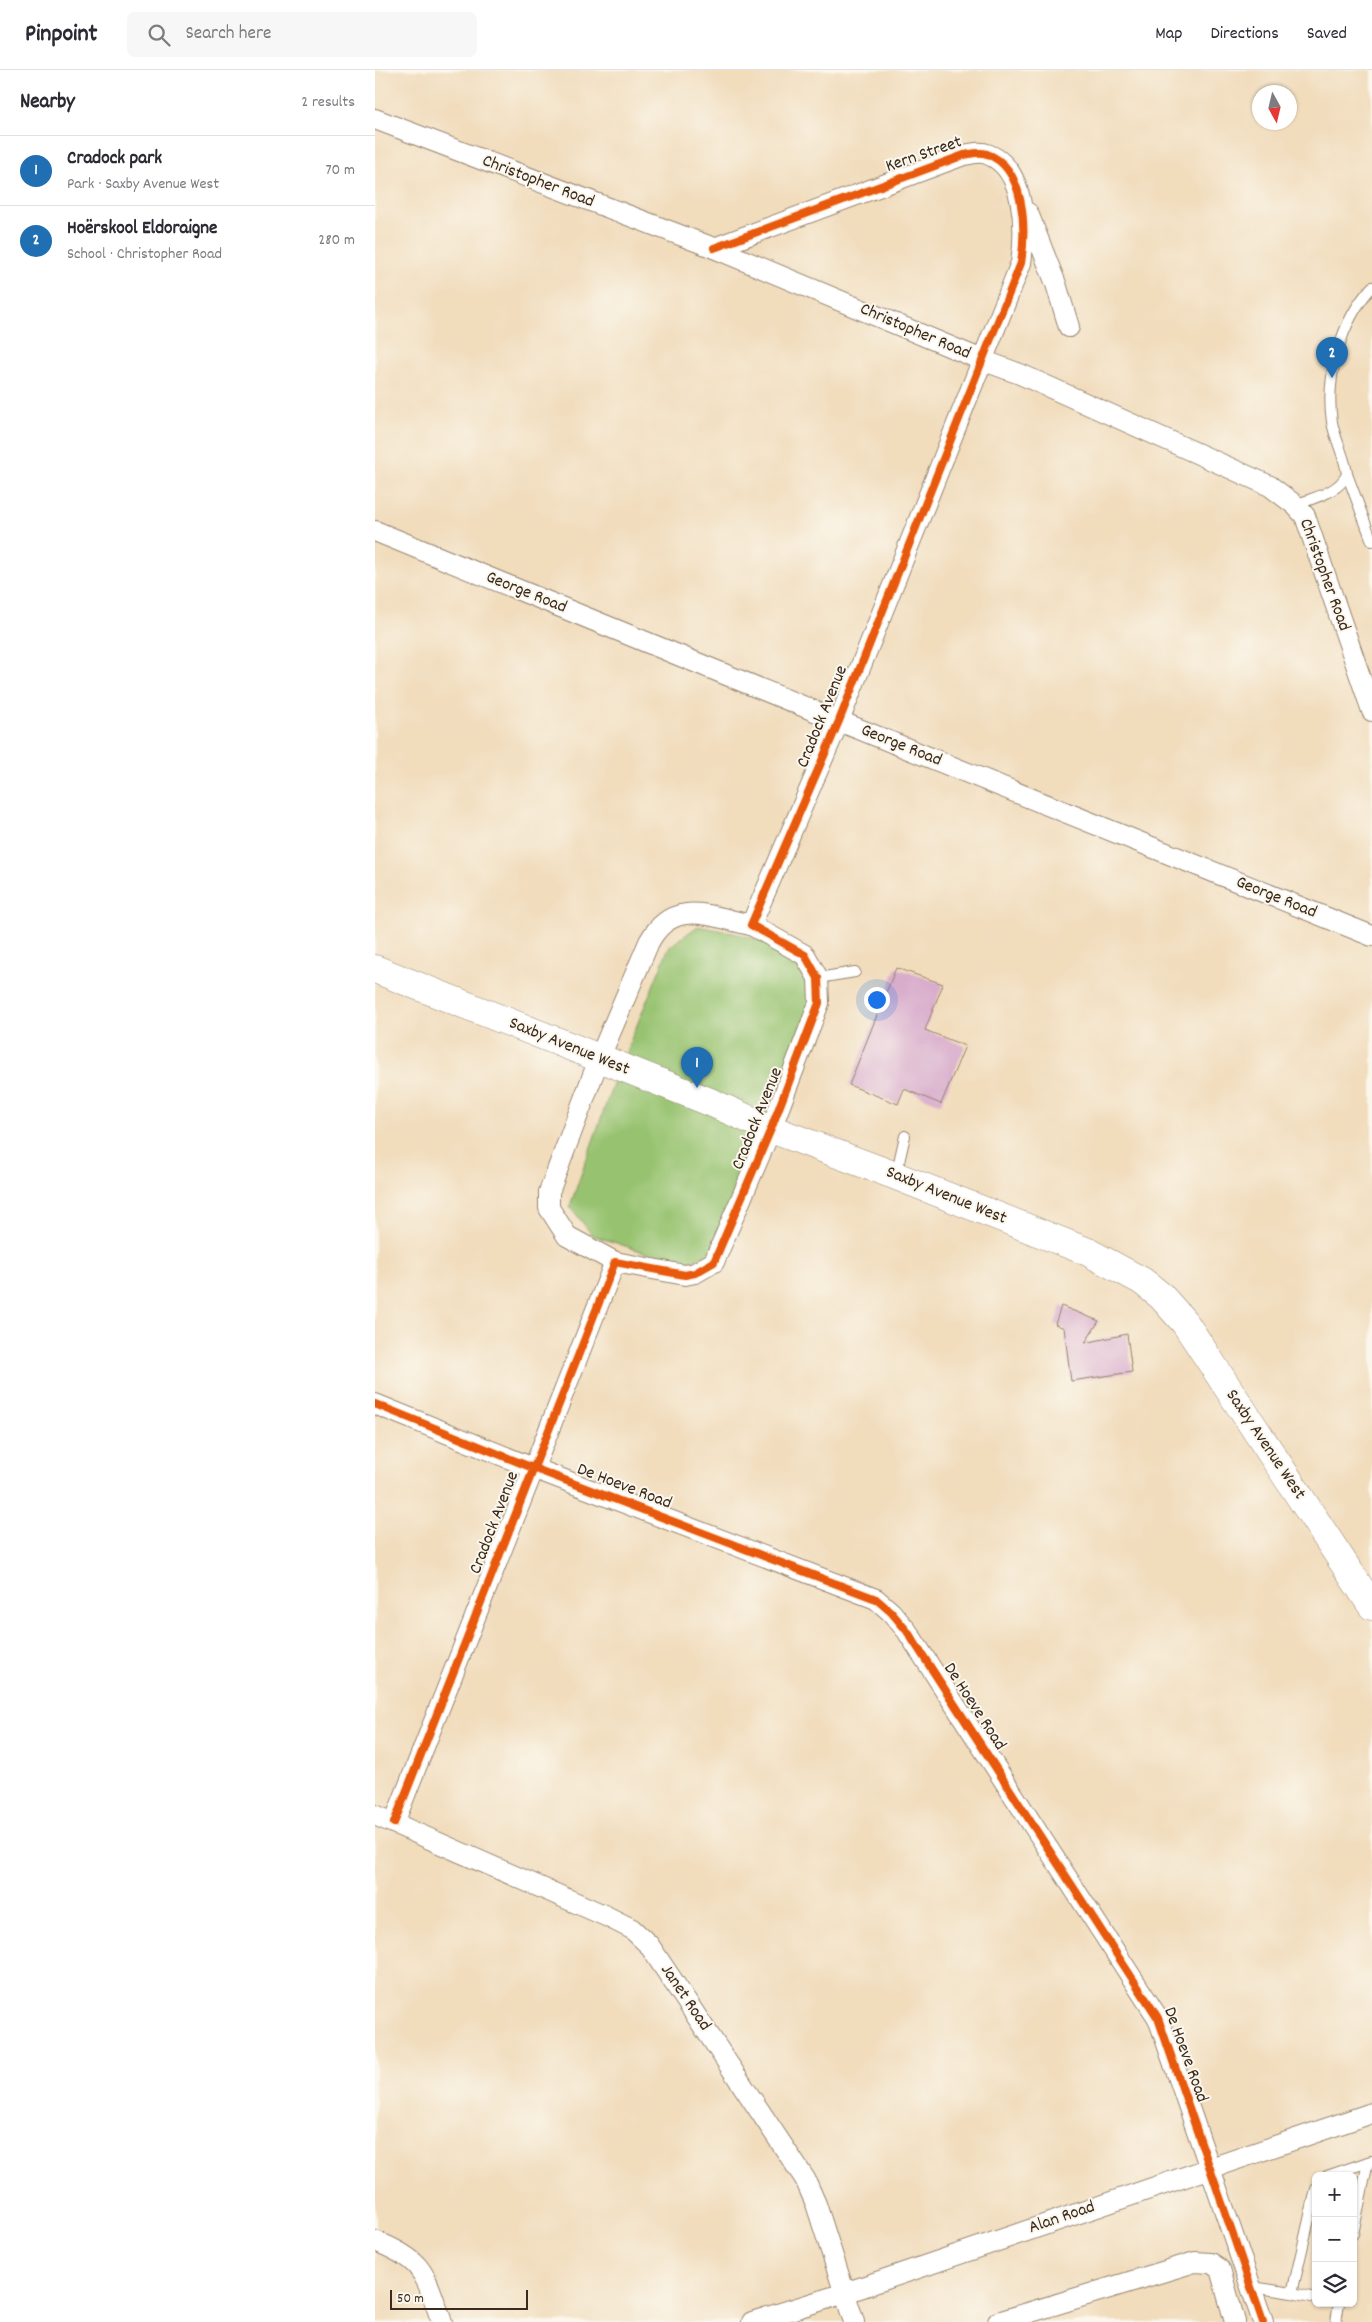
<!DOCTYPE html>
<html lang="en">
<head>
<meta charset="utf-8">
<style>
	:root { --surface:#fff; --page:#f7f7f7; --text:#2b2b33; --muted:#7c7c81; --line:#e1e1e2; --accent:#1f6fb2 }
	body { margin:0; font-family:Dekko,sans-serif; background:var(--page); color:var(--text) }
	.controls { position:absolute; right:15px; bottom:15px; display:grid; overflow:hidden; border-radius:8px; box-shadow:0 1px 4px #0004 }
	.controls button { width:45px; height:45px; display:grid; place-items:center; padding:0; border:0; border-bottom:1px solid var(--line); background:var(--surface); color:var(--text); font:25px sans-serif }
	.compass { position:absolute; left:877px; top:15px; width:45px; height:45px; border-radius:50%; background:var(--surface); box-shadow:0 1px 4px #0004; rotate:172deg }
	.scale { position:absolute; left:15px; bottom:12px; width:138px; box-sizing:border-box; padding-left:5px; border:2px solid #3b2a1e; border-top:0; font-size:14px; line-height:18px; white-space:nowrap; color:#3b2a1e; -webkit-text-stroke:4px #fbf7ec; paint-order:stroke }
	.you { position:absolute; left:501px; top:929px; width:18px; height:18px; margin:-12px; border:4px solid #fff; border-radius:50%; background:#1a73e8; box-shadow:0 0 0 8px #1a73e833 }
	.badge { display:grid; place-items:center; width:32px; height:32px; border-radius:50%; background:var(--accent); color:#fff; font-size:16px; font-weight:700 }
	.pin { position:absolute; translate:-50% -41px; filter:drop-shadow(0 1px 2px #0008) }
	.pin::after { content:''; position:absolute; top:26px; width:18px; height:15px; background:inherit; clip-path:polygon(0 0,100% 0,50% 100%) }
	.list { margin:0; padding:0; list-style:none }
	h2 { display:flex; justify-content:space-between; align-items:center; height:65px; margin:0; padding:0 20px; font-size:21px }
	h2 small { font-size:16px; font-weight:400; color:var(--muted) }
	.list li { display:grid; grid-template-columns:32px 1fr auto; gap:15px; align-items:center; box-sizing:border-box; height:70px; padding:0 20px; border-top:1px solid var(--line) }
	.list b { display:block; font-size:19px; white-space:nowrap }
	.list p { margin:0; font-size:16px; white-space:nowrap; color:var(--muted) }
	.list em { font-size:16px; font-style:normal; color:var(--muted) }
	.icon { flex:none; width:28px; height:28px; fill:none; stroke:currentColor; stroke-width:2; stroke-linecap:round; stroke-linejoin:round }
	.map { position:relative; flex:none; width:997px; height:2252px; overflow:hidden }
	header { display:flex; align-items:center; gap:30px; box-sizing:border-box; height:70px; padding:0 25px; background:var(--surface); border-bottom:1px solid var(--line) }
	header strong { font-size:24px }
	nav { display:flex; gap:28px; margin-inline-start:auto; font-size:18px }
	.search { width:350px; height:45px; background:var(--page); display:flex; align-items:center; gap:12px; box-sizing:border-box; padding:0 18px; border-radius:8px; color:var(--muted); font-size:19px }
	main { display:flex }
	aside { flex:1; background:var(--surface) }
	.map>svg:first-child { display:block }
	.green { fill:#97c370; stroke:#697647 }
	.building { fill:#d8accc }
	.lines { fill:none; stroke-linecap:round; stroke-linejoin:round }
	.lane-casing { stroke:#96836d; stroke-width:12 }
	.street-casing { stroke:#96836d; stroke-width:22 }
	.secondary-casing { stroke:#96836d; stroke-width:29 }
	.lane { stroke:#fff; stroke-width:10 }
	.street { stroke:#fff; stroke-width:20 }
	.secondary { stroke:#fff; stroke-width:28 }
	.cycleway-casing { stroke:#fbf7ec; stroke-width:11 }
	.cycleway { stroke:#e8590c; stroke-width:8 }
	.labels { text-anchor:middle; dominant-baseline:central; stroke-width:4; stroke-linejoin:round; paint-order:stroke }
	.street-label { font-size:18px; fill:#3b2a1e; stroke:#fbf7ec }
</style>
</head>
<body>
<header>
<strong>Pinpoint</strong>
<div class="search"><svg class="icon" aria-label="search" viewBox="0 0 24 24"><circle cx="10" cy="10" r="6"/><path d="M15 15l6 6"/></svg>Search here</div>
<nav><a>Map</a><a>Directions</a><a>Saved</a></nav>
</header>
<main>
<aside>
<h2>Nearby<small>2 results</small></h2>
<ul class="list">
<li><span class="badge">1</span><div><b>Cradock park</b><p>Park · Saxby Avenue West</p></div><em>70 m</em></li>
<li><span class="badge">2</span><div><b>Hoërskool Eldoraigne</b><p>School · Christopher Road</p></div><em>280 m</em></li>
</ul>
</aside>
<div class="map">
<svg width="997" height="2252" viewBox="0 0 997 2252">
	<rect width="100%" height="100%" fill="#fbf7ec"/>
	<filter id="ink" filterUnits="userSpaceOnUse"><feTurbulence type="fractalNoise" baseFrequency=".02" numOctaves="2"/><feDisplacementMap in="SourceGraphic" scale="10" xChannelSelector="R" yChannelSelector="G"/><feConvolveMatrix kernelMatrix="1 2 1 2 8 2 1 2 1" color-interpolation-filters="sRGB"/></filter>
	<filter id="wash" filterUnits="userSpaceOnUse"><feTurbulence type="fractalNoise" baseFrequency=".0096" numOctaves="4" result="noise"/><feDisplacementMap in="SourceGraphic" scale="20" xChannelSelector="R" yChannelSelector="G"/><feGaussianBlur stdDeviation="1.12" result="paint"/><feColorMatrix in="noise" values="0 0 0 0 0 0 0 0 0 0 0 0 0 0 0 0 0 1.4 0 .05"/><feComposite in="paint" operator="in"/></filter>
	<g filter="url(#wash)">
		<rect width="100%" height="100%" fill="#f1dcbc"/>
		<path class="green" d="M323,856C362,864 415,870 436,909C439,916 439,928 440,936L340,1180L308,1195L217,1165L195,1136L241,1006L294,877Z"/>
		<g id="blocks">
			<g class="building">
				<polygon points="521,898 568,914 550,960 590,976 566,1034 529,1019 523,1034 474,1015"/>
				<polygon points="686,1236 724,1251 710,1273 752,1264 757,1302 696,1311 689,1258 680,1254"/>
			</g>
		</g>
	</g>
	<g filter="url(#ink)">
		<use href="#blocks" fill-opacity="0" stroke="#96836d" stroke-width="1"/>
		<g class="lines">
			<g class="lane-casing">
				<g id="lane">
					<polyline points="972,404 997,471"/>
					<path d="M920,435C937,428 964,423 972,404C970,386 960,370 957,352C950,307 966,251 997,217"/>
					<polyline points="443,908 480,902"/>
					<polyline points="521,1105 530,1066"/>
					<polyline points="952,2106 996,2091"/>
					<polyline points="978,2164 993,2092"/>
					<polyline points="877,2217 917,2223 941,2119"/>
					<polyline points="917,2223 941,2228"/>
					<polyline points="961,2252 964,2233"/>
				</g>
			</g>
			<g class="street-casing">
				<g id="street">
					<polyline points="0,49 339,178 607,290 645,304 895,416 920,435 930,446 997,641"/>
					<polyline points="653,143 681,214 694,257"/>
					<polyline points="0,461 464,651 997,866"/>
					<path d="M240,1192L192,1166L174,1138V1122L224,989L274,872C298,827 336,847 376,855"/>
					<polyline points="0,1334 158,1398 501,1529 516,1542 532,1561 783,1948 888,2252"/>
					<polyline points="0,1745 231,1846 257,1859 274,1875 430,2109 441,2134 479,2252"/>
					<path d="M19,1753L240,1192L310,1205L320,1203L339,1192L396,1059L444,933L443,908L430,885L376,855L464,651L646,193C651,160 651,98 612,84C605,81 596,84 589,85L339,178"/>
					<path d="M0,2171C51,2191 49,2204 67,2252"/>
					<polyline points="377,2252 470,2223 997,2043"/>
					<polyline points="623,2252 820,2192 836,2193 845,2199 860,2252"/>
				</g>
			</g>
			<g class="secondary-casing">
				<polyline id="secondary" points="0,899 335,1032 396,1059 521,1106 713,1182 767,1211 786,1226 810,1253 997,1536"/>
			</g>
			<use href="#lane" class="lane"/>
			<use href="#street" class="street"/>
			<use href="#secondary" class="secondary"/>
			<g class="cycleway-casing">
				<g id="cycleway">
					<polyline points="0,1334 158,1398 501,1529 516,1542 532,1561 783,1948 888,2252"/>
					<path d="M19,1753L240,1192L310,1205L320,1203L339,1192L396,1059L444,933L443,908L430,885L376,855L464,651L646,193C651,160 651,98 612,84C605,81 596,84 589,85L339,178"/>
				</g>
			</g>
			<use href="#cycleway" class="cycleway"/>
		</g>
	</g>
	<g class="labels">
		<g class="street-label">
			<text transform="translate(549 85) rotate(-19)">Kern Street</text>
			<text transform="translate(163 112) rotate(21)">Christopher Road</text>
			<text transform="translate(540 262) rotate(23)">Christopher Road</text>
			<text transform="translate(949 505) rotate(70)">Christopher Road</text>
			<text transform="translate(151 523) rotate(22)">George Road</text>
			<text transform="translate(448 647) rotate(-68)">Cradock Avenue</text>
			<text transform="translate(526 676) rotate(22)">George Road</text>
			<text transform="translate(901 828) rotate(22)">George Road</text>
			<text transform="translate(194 977) rotate(22)">Saxby Avenue West</text>
			<text transform="translate(383 1049) rotate(-68)">Cradock Avenue</text>
			<text transform="translate(571 1126) rotate(22)">Saxby Avenue West</text>
			<text transform="translate(890 1375) rotate(56)">Saxby Avenue West</text>
			<text transform="translate(249 1417) rotate(21)">De Hoeve Road</text>
			<text transform="translate(120 1453) rotate(-69)">Cradock Avenue</text>
			<text transform="translate(599 1637) rotate(57)">De Hoeve Road</text>
			<text transform="translate(310 1928) rotate(56)">Janet Road</text>
			<text transform="translate(810 1985) rotate(70)">De Hoeve Road</text>
			<text transform="translate(687 2148) rotate(-19)">Alan Road</text>
		</g>
	</g>
</svg>
<div class="controls">
<button>+</button>
<button>−</button>
<button><svg class="icon" aria-label="layers" viewBox="0 0 24 24"><path d="M12 4l9 5-9 5-9-5zM3 14l9 5 9-5"/></svg></button>
</div>
<svg class="compass" viewBox="-18 -18 36 36"><path d="M0-13l5 13h-10z" fill="#e53935"/><path d="M0 13l5-13h-10z" fill="#7c7c81"/></svg>
<div class="scale">50 m</div>
<div class="you"></div>
<div class="pin badge" style="left:322px;top:1018px">1</div>
<div class="pin badge" style="left:957px;top:308px">2</div>
</div>
</main>
</body>
</html>
